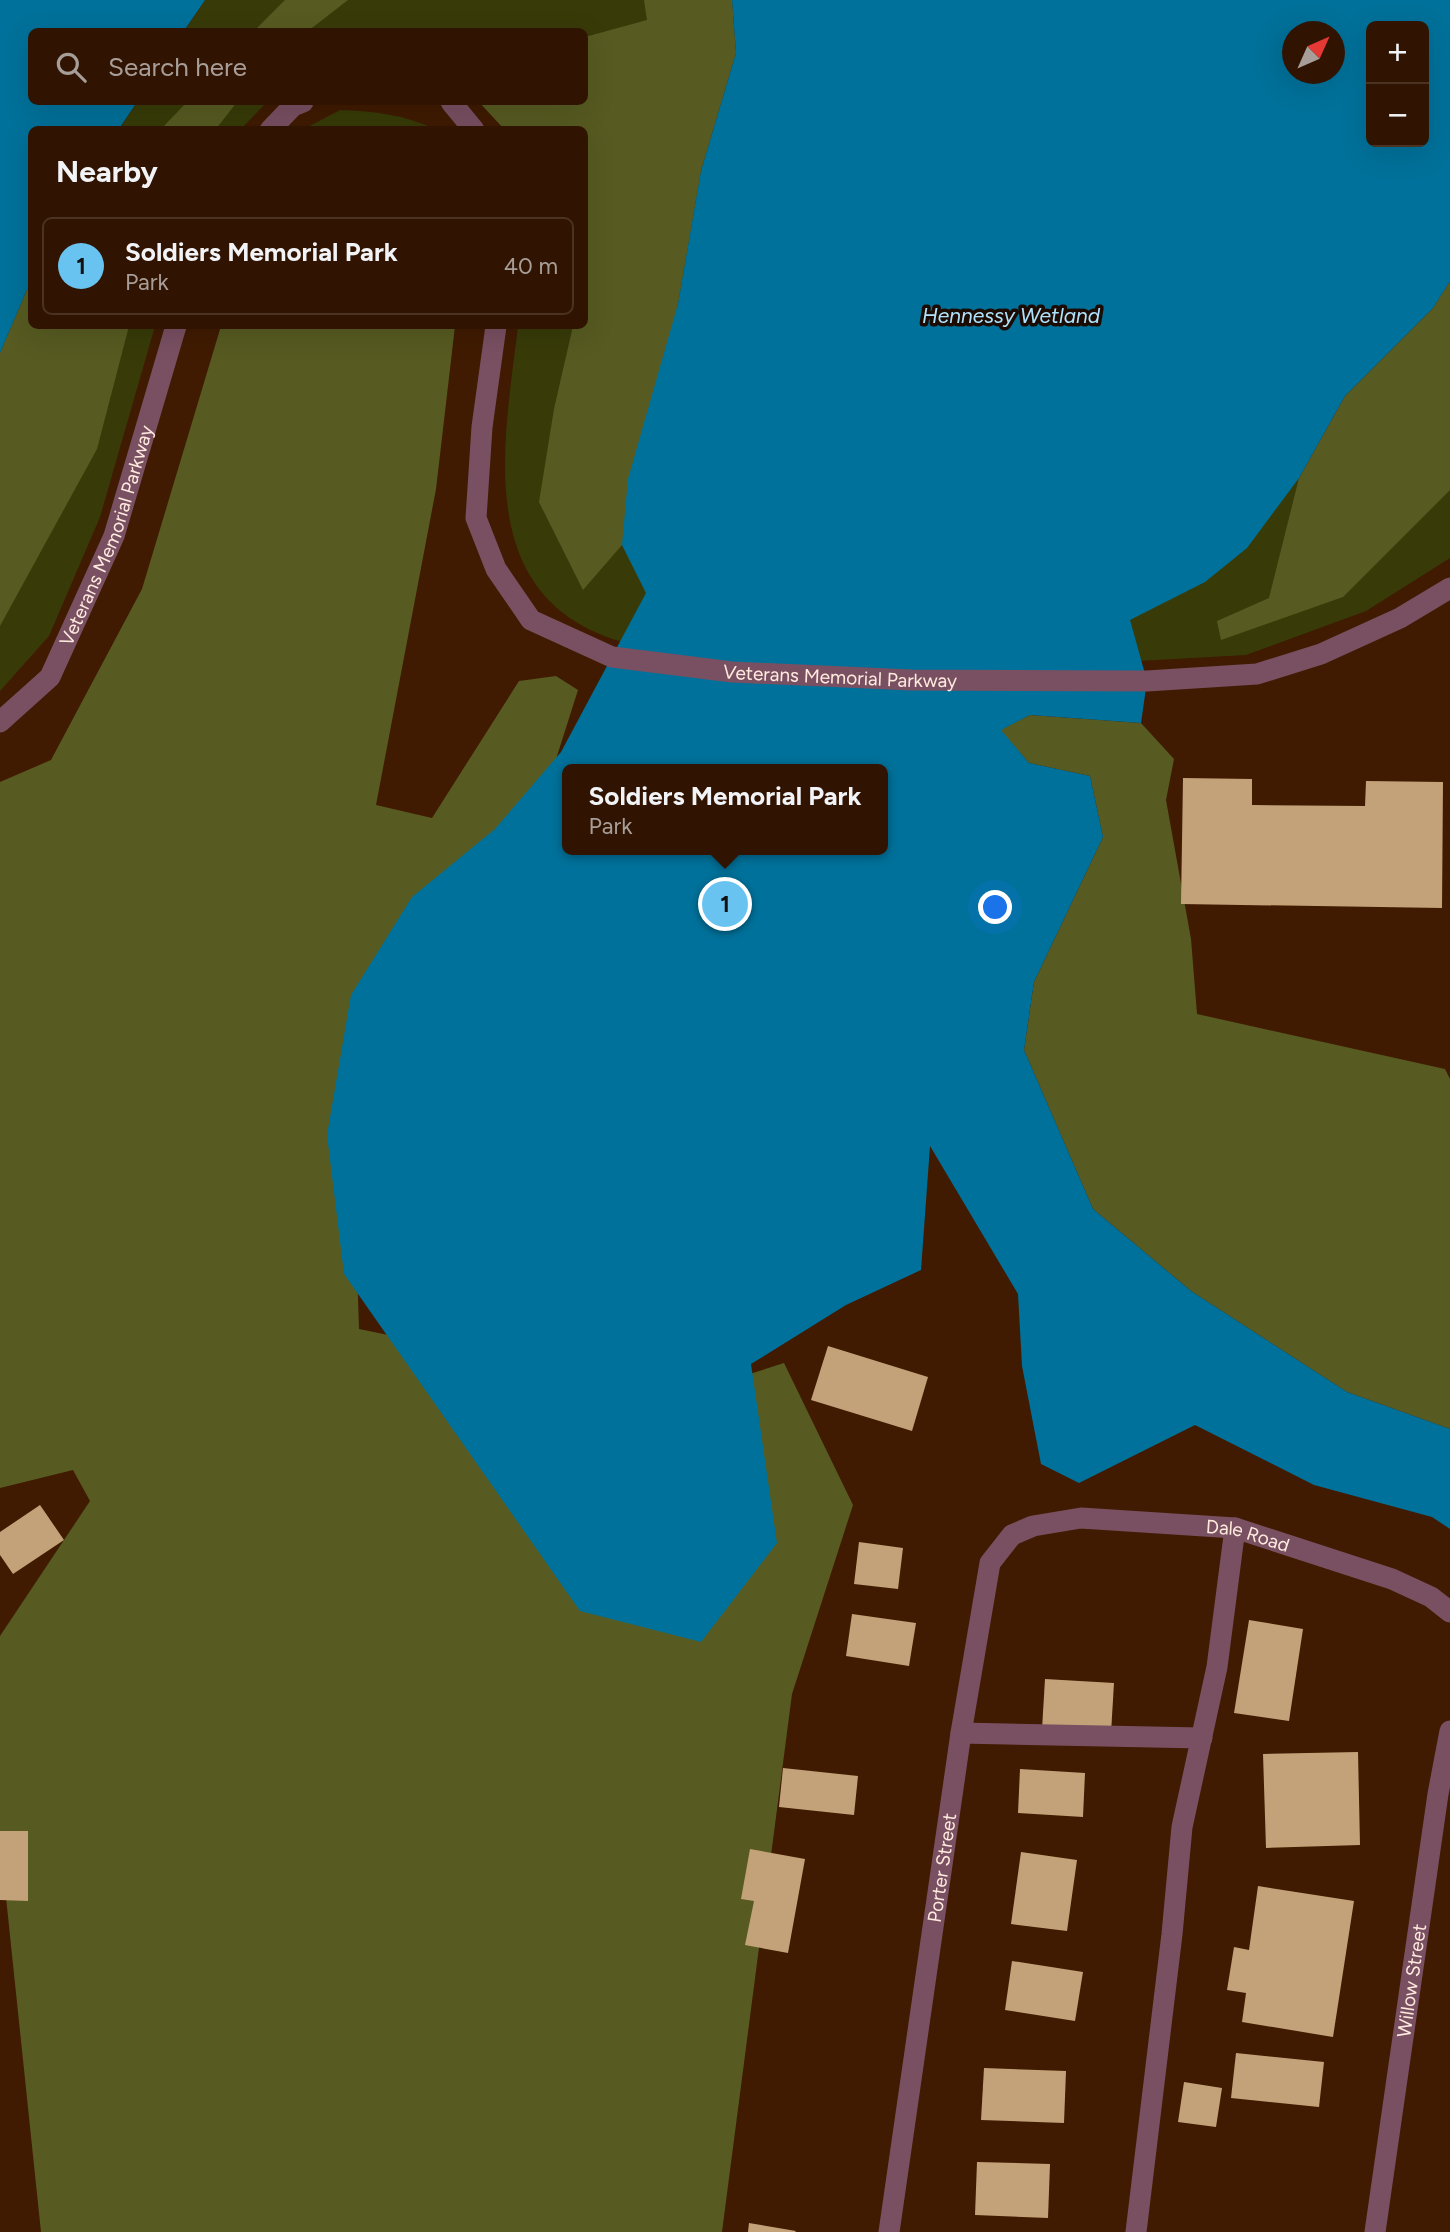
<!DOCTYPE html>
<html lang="en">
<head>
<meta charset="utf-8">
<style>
	:root { --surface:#301401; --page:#381d0b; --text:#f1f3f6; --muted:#a89e99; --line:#4b3323; --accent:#69c3f1 }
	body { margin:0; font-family:Figtree,sans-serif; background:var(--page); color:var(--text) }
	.controls { position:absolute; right:21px; top:21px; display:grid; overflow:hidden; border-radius:10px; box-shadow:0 7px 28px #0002 }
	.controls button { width:63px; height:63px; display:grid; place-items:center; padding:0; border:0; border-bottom:2px solid var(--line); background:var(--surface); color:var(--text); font:35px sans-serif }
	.compass { position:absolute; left:1282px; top:21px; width:63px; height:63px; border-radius:50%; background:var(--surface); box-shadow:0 7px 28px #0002; rotate:45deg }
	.you { position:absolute; left:996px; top:908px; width:24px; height:24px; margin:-18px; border:5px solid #fff; border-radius:50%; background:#1a73e8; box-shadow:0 0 0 10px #1a73e833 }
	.badge { display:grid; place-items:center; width:46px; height:46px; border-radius:50%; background:var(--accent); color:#111; font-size:23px; font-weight:700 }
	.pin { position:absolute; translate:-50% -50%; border:4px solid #fff; box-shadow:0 2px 7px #0006 }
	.popup { position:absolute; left:562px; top:764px; width:326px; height:91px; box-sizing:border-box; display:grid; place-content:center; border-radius:10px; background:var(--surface); filter:drop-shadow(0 2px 5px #0005); font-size:23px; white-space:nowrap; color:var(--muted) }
	.popup b { font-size:26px; color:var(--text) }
	.popup::after { content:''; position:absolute; left:50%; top:100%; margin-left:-14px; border:14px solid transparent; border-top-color:var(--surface) }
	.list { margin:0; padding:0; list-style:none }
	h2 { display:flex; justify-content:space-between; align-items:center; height:91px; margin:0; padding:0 28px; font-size:30px }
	h2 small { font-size:23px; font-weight:400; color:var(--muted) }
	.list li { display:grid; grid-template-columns:46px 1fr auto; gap:21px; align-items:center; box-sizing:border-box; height:98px; margin:0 14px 14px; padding:0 14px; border:2px solid var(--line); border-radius:10px }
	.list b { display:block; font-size:26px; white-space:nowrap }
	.list p { margin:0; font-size:23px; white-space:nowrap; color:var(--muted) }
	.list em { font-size:23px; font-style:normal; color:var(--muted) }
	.icon { flex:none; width:38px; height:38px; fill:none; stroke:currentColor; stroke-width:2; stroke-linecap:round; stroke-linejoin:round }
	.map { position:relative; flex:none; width:1450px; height:2232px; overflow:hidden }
	.search { position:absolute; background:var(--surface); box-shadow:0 7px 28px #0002; left:28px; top:28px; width:560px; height:77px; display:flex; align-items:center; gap:18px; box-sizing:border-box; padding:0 24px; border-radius:10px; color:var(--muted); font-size:26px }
	.panel { position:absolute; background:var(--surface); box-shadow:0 7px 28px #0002; left:28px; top:126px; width:560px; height:203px; border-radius:10px }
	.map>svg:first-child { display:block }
	.green { fill:#383b08 }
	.forest { fill:#575b21 }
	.water { fill:#00719a; fill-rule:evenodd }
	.building { fill:#c3a279 }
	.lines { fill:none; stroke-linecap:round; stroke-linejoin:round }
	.minor { stroke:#795062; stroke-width:21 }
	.labels { text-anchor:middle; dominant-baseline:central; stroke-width:7; stroke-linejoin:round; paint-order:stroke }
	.street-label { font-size:19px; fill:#ffeade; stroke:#1b0b03 }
	.water-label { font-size:21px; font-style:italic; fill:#afe2fd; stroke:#1b0b03 }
</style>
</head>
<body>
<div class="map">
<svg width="1450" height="2232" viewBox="0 0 1450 2232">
	<rect width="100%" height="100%" fill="#401b01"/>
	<g class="green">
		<path d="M205,0H732L736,53L701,171L1299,478L1433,308L1450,281V558L1366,611L1246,655L1119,662L675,651C653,646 628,645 607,637C473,587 505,437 518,326H584V130L504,129L479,102H584V32H184Z"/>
		<polygon points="137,102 267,102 241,129 119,130"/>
		<path d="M340,110C375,111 404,115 435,129L302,130Z"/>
		<polygon points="31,280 32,326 155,326 100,517 49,636 0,691 0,353"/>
	</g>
	<g class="forest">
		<polygon points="285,0 348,0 308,31 254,31"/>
		<polygon points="644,0 732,0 736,53 701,171 678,304 622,545 583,590 539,502 554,409 573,326 584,326 584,130 504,129 479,102 584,102 585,37 647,20"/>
		<polygon points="187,102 237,102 216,129 161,129"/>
		<polygon points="31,280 32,326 129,326 97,449 0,626 0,353"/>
		<polygon points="1450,281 1450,490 1343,597 1221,640 1217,621 1269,598 1299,478 1345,396 1433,308"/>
		<polygon points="221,326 455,326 436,489 376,805 432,818 519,681 556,676 578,690 530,841 601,905 882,850 882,769 849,738 911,795 869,923 355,1205 359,1329 486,1355 656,1404 784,1363 853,1505 792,1694 722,2232 41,2232 0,1840 0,1636 90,1501 73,1470 0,1488 0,782 51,760 142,589"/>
		<polygon points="1030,715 1141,723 1174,759 1166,800 1191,939 1197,1014 1445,1069 1450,1079 1450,1429 1347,1392 1191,1291 1093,1209 1024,1050 1034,982 1103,837 1090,776 1029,763 1000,730"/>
	</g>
	<g class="water">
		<polygon points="0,0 205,0 184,31 32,32 32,102 137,102 119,129 32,130 31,280 0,353"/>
		<path d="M732,0H1450V281L1433,308L1345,396L1299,478L1247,548L1205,582L1130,620L1147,681L1141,723L1030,715L1001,730L1029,763L1090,776L1103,837L1034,982L1024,1050L1093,1209L1191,1291L1347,1392L1450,1429V1529L1432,1517L1314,1485L1195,1425L1079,1483L1041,1464L1022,1366L1018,1294L930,1146L921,1270L846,1305L751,1364L777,1543L701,1642L580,1611L344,1274L327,1135L351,995L412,897L495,829L561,752L646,593L622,545L628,479L678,304L701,171L736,53ZM1371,26H1424V142H1371ZM1292,32H1334V74H1292ZM568,769H882V850H568Z"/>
	</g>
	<g class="building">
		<polygon points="1183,778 1252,779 1252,805 1365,806 1366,781 1443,782 1442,908 1181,904"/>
		<polygon points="828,1346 928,1377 912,1431 811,1400"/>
		<polygon points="40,1505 64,1540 13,1574 0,1555 0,1532"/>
		<polygon points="859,1542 903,1548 898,1589 854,1584"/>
		<polygon points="852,1614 916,1623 909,1666 846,1656"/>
		<polygon points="1249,1620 1303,1629 1289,1721 1234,1713"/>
		<polygon points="1045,1679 1114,1683 1111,1733 1042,1729"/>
		<polygon points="1358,1752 1360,1845 1266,1848 1263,1754"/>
		<polygon points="783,1768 858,1776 854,1815 779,1807"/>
		<polygon points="1020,1769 1085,1773 1083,1817 1018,1813"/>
		<polygon points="0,1831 28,1831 28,1901 0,1900"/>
		<polygon points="750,1849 805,1859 788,1953 745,1945 754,1901 741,1899"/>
		<polygon points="1021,1852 1077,1860 1067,1931 1011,1924"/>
		<polygon points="1258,1886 1354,1901 1333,2037 1242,2022 1246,1993 1227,1990 1234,1947 1249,1950"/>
		<polygon points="1012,1961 1083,1972 1075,2021 1005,2010"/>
		<polygon points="1236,2053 1324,2062 1319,2107 1231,2098"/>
		<polygon points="984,2068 1066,2071 1064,2123 981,2120"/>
		<polygon points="1184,2082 1222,2088 1216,2127 1178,2122"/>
		<polygon points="977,2162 1050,2164 1048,2218 975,2215"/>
		<polygon points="749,2223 796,2231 795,2232 748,2232"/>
	</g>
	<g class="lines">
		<g class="minor">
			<polyline points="451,102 474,130"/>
			<polyline points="270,130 293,106 303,102"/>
			<path id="s1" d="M496,326L482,427L476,518L496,569L531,620L612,657L732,672L911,680L1147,681L1257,674L1321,654L1400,618L1450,588"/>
			<path id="s2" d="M0,722L50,677L114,536L176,326"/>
			<polyline points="961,1733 1202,1738"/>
			<path id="s3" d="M889,2232L961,1733L990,1563L1012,1535L1033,1526L1081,1518L1235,1528L1392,1579L1431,1597L1450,1612"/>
			<polyline points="1136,2232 1172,1934 1182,1827 1217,1667 1235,1528"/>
			<path id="s4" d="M1375,2232L1438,1794L1450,1731"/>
		</g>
	</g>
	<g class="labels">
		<g class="street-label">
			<text stroke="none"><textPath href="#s2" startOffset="220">Veterans Memorial Parkway</textPath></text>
			<text stroke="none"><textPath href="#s1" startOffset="628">Veterans Memorial Parkway</textPath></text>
			<text stroke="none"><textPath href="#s3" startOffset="952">Dale Road</textPath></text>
			<text stroke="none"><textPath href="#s3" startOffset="368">Porter Street</textPath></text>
			<text stroke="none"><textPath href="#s4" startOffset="254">Willow Street</textPath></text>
		</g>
		<g class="water-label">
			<text x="1011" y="315">Hennessy Wetland</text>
		</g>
	</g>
</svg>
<div class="controls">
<button>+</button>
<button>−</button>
</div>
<svg class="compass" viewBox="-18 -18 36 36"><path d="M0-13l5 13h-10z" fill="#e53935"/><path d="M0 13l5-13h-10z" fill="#a89e99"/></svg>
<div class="you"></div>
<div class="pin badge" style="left:725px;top:904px">1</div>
<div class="popup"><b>Soldiers Memorial Park</b>Park</div>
<div class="search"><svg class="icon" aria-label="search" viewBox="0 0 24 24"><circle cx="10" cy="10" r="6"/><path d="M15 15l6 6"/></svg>Search here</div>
<section class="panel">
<h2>Nearby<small></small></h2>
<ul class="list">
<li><span class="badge">1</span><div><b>Soldiers Memorial Park</b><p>Park</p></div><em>40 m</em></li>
</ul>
</section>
</div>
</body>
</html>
